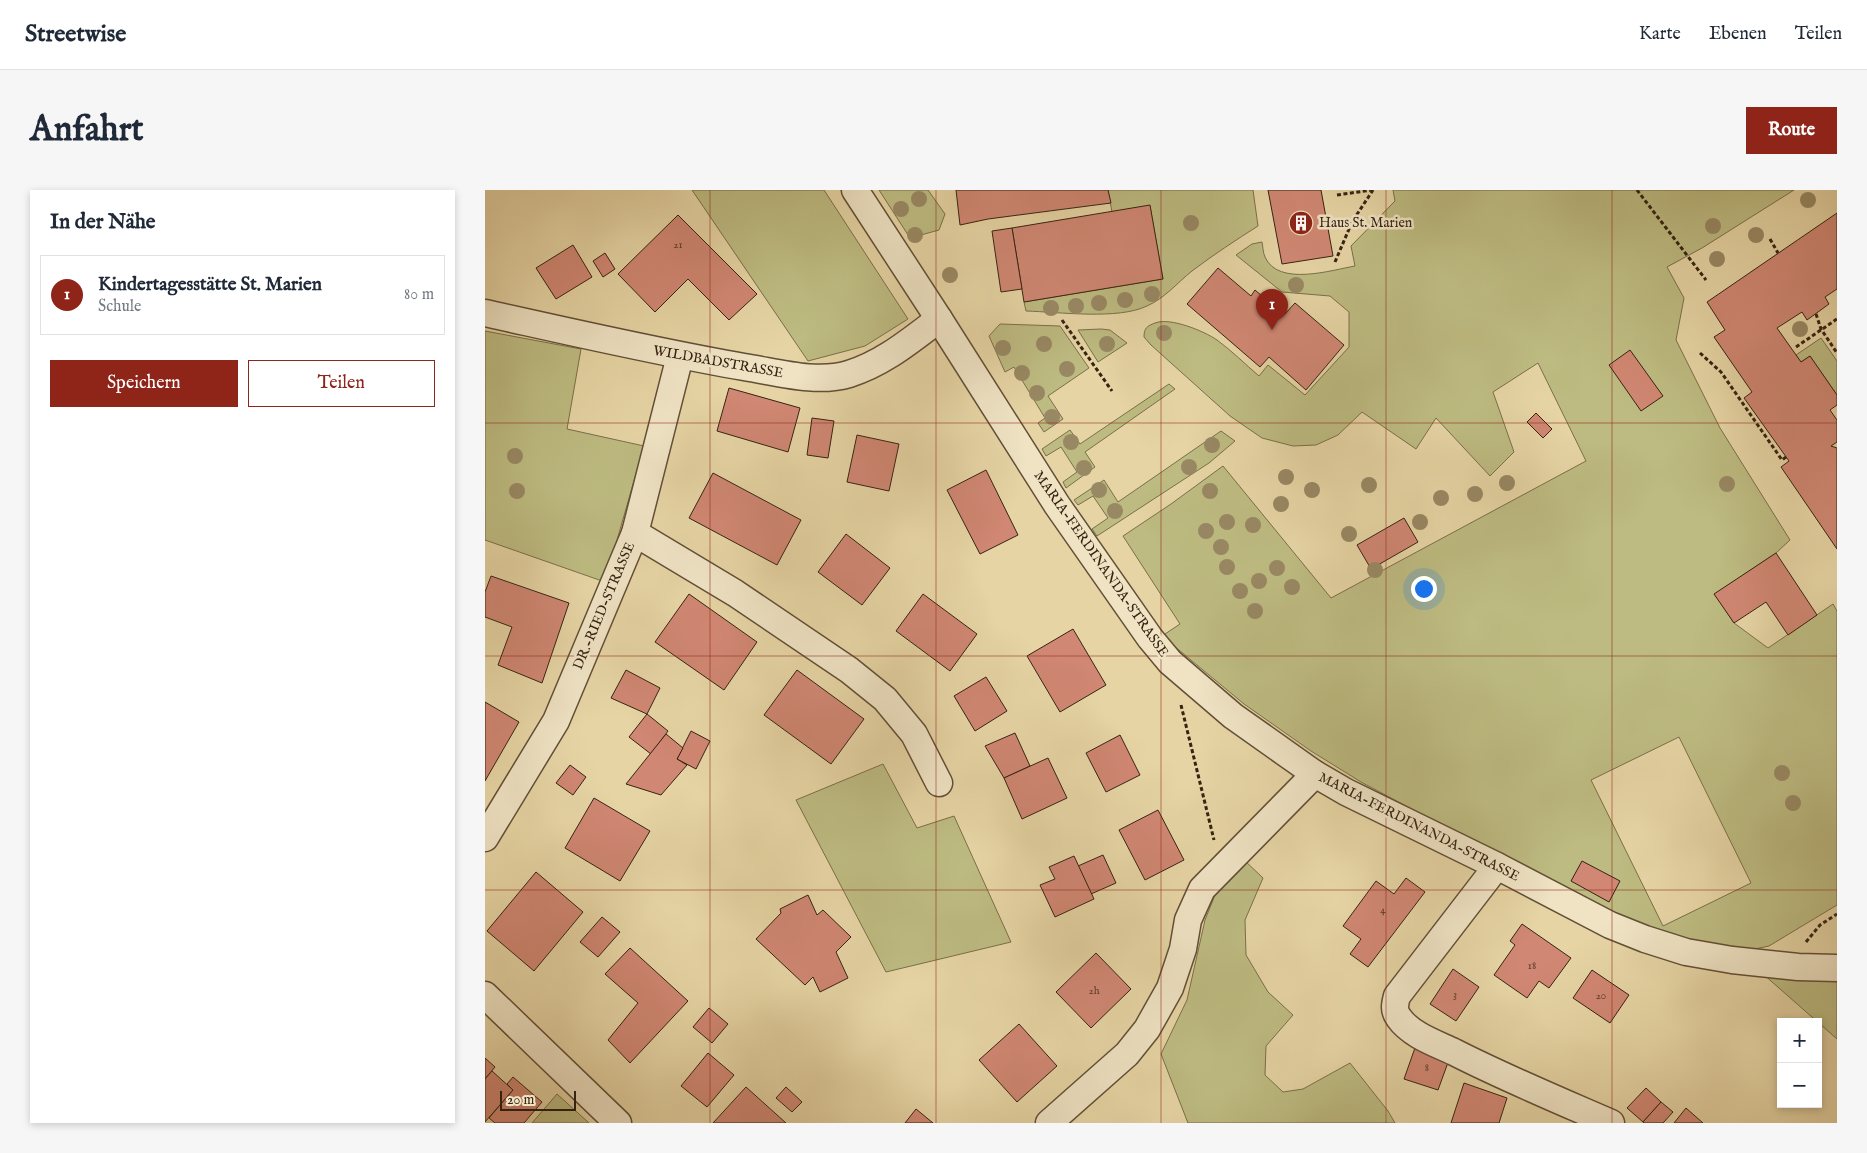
<!DOCTYPE html>
<html lang="de">
<head>
<meta charset="utf-8">
<style>
	:root { --surface:#fff; --page:#f6f6f7; --text:#1f2937; --muted:#747a83; --line:#e0e1e3; --accent:#8f2418 }
	body { margin:0; font-family:"IM FELL English",serif; background:var(--page); color:var(--text) }
	.controls { position:absolute; right:15px; bottom:15px; display:grid; overflow:hidden; border-radius:0px; box-shadow:0 2px 8px #0003 }
	.controls button { width:45px; height:45px; display:grid; place-items:center; padding:0; border:0; border-bottom:1px solid var(--line); background:var(--surface); color:var(--text); font:25px sans-serif }
	.scale { position:absolute; left:15px; bottom:12px; width:76px; box-sizing:border-box; padding-left:5px; border:2px solid #362312; border-top:0; font-size:14px; line-height:18px; white-space:nowrap; color:#362312; -webkit-text-stroke:4px #efe3c4; paint-order:stroke }
	.you { position:absolute; left:938px; top:398px; width:18px; height:18px; margin:-12px; border:4px solid #fff; border-radius:50%; background:#1a73e8; box-shadow:0 0 0 8px #1a73e833 }
	.badge { display:grid; place-items:center; width:32px; height:32px; border-radius:50%; background:var(--accent); color:#fff; font-size:16px; font-weight:700 }
	.pin { position:absolute; translate:-50% -41px; filter:drop-shadow(0 1px 2px #0008) }
	.pin::after { content:''; position:absolute; top:26px; width:18px; height:15px; background:inherit; clip-path:polygon(0 0,100% 0,50% 100%) }
	.list { margin:0; padding:0; list-style:none }
	h2 { display:flex; justify-content:space-between; align-items:center; height:65px; margin:0; padding:0 20px; font-size:21px }
	h2 small { font-size:16px; font-weight:400; color:var(--muted) }
	.list li { display:grid; grid-template-columns:32px 1fr auto; gap:15px; align-items:center; box-sizing:border-box; height:80px; margin:0 10px 10px; padding:0 10px; border:1px solid var(--line); border-radius:0px }
	.list b { display:block; font-size:19px; white-space:nowrap }
	.list p { margin:0; font-size:16px; white-space:nowrap; color:var(--muted) }
	.list em { font-size:16px; font-style:normal; color:var(--muted) }
	.actions { display:flex; gap:10px; padding:15px 20px }
	.actions a { flex:1; padding:11px 0; border:1px solid var(--accent); border-radius:0px; text-align:center; font-size:18px; color:var(--accent) }
	.actions .main { background:var(--accent); color:#fff }
	.map { position:relative; flex:none; width:1352px; height:933px; overflow:hidden; border-radius:0px }
	header { display:flex; align-items:center; gap:30px; box-sizing:border-box; height:70px; padding:0 25px; background:var(--surface); border-bottom:1px solid var(--line) }
	header strong { font-size:24px }
	nav { display:flex; gap:28px; margin-inline-start:auto; font-size:18px }
	.intro { display:flex; align-items:center; justify-content:space-between; box-sizing:border-box; height:120px; padding:0 30px }
	h1 { margin:0; font-size:35px }
	.button { padding:12px 22px; border-radius:0px; background:var(--accent); color:#fff; font-size:18px; font-weight:700 }
	main { display:flex; gap:30px; padding:0 30px }
	aside { flex:1; background:var(--surface); border-radius:0px; box-shadow:0 2px 8px #0003 }
	.map>svg:first-child { display:block }
	.green { fill:#bdbb81; stroke:#7a6f4a; fill-rule:evenodd }
	.building { fill:#d08773; stroke:#362312 }
	.lines { fill:none; stroke-linecap:round; stroke-linejoin:round }
	.minor-casing { stroke:#624f36; stroke-width:29 }
	.path { stroke:#362312; stroke-width:3; stroke-dasharray:4 2.5; stroke-linecap:butt }
	.minor { stroke:#efe3c4; stroke-width:26 }
	.tree { fill:#988863 }
	.grid { fill:none; stroke:#8f2418; stroke-width:1; stroke-opacity:0.55 }
	.labels { text-anchor:middle; dominant-baseline:central; stroke-width:5; stroke-linejoin:round; paint-order:stroke }
	.number-label { font-size:11px; fill:#5c3c2a }
	.poi-label { font-size:14px; fill:#362312; stroke:#efe3c4; text-anchor:start }
	.street-label { font-size:14px; fill:#362312; stroke:#efe3c4 }
</style>
</head>
<body>
<header>
<strong>Streetwise</strong>
<nav><a>Karte</a><a>Ebenen</a><a>Teilen</a></nav>
</header>
<div class="intro"><h1>Anfahrt</h1><a class="button">Route</a></div>
<main>
<aside>
<h2>In der Nähe<small></small></h2>
<ul class="list">
<li><span class="badge">1</span><div><b>Kindertagesstätte St. Marien</b><p>Schule</p></div><em>80 m</em></li>
</ul>
<div class="actions"><a class="main">Speichern</a><a>Teilen</a></div>
</aside>
<div class="map">
<svg width="1352" height="933" viewBox="0 0 1352 933">
	<rect width="100%" height="100%" fill="#e6d4a4"/>
	<filter id="stains"><feTurbulence type="fractalNoise" baseFrequency=".004" numOctaves="4"/><feColorMatrix values="0 0 0 0 .2 0 0 0 0 .09 0 0 0 0 .02 0 0 0 .5 -.17"/></filter>
	<radialGradient id="worn" r=".72"><stop offset=".6" stop-color="#630" stop-opacity="0"/><stop offset="1" stop-color="#630" stop-opacity=".3"/></radialGradient>
	<g class="green">
		<polygon points="207,0 339,0 423,129 380,156 323,171"/>
		<polygon points="394,0 443,0 460,24 454,40 425,48"/>
		<path d="M623,0H768L773,36C751,50 728,65 707,81C692,93 680,108 662,116C633,130 574,122 541,121L539,112L678,89L665,16L627,22Z"/>
		<path d="M908,0H1309L1217,58L1182,77L1199,108L1191,150L1235,238L1305,350L1291,363L1230,404L1249,433L1283,458L1348,414L1352,421V715L1284,756L1265,760L1219,755L1140,731L1071,696L876,592L826,561L759,514L677,446L695,434L638,346L686,314L738,276L846,408L1101,271L1053,173L1008,202L1029,262L1005,286L951,228L931,259L877,222L853,245L831,255L808,256L777,248L745,226L666,155L659,147C659,138 662,136 670,133C685,127 719,141 732,150C747,161 760,174 774,186L783,175L820,205L864,157V122L845,106L797,102L751,65L767,54L777,52C778,57 778,63 780,67C793,97 847,80 870,76L866,56L910,11ZM1194,547L1266,693L1178,736L1106,590Z"/>
		<polygon points="515,134 575,136 604,178 563,206 578,229 559,242 553,233 560,228 529,177 520,182 504,146"/>
		<polygon points="616,139 625,140 642,153 613,172 593,140"/>
		<polygon points="0,141 96,159 82,239 159,256 120,392 0,350"/>
		<polygon points="1336,148 1352,171 1352,205 1325,166 1316,172 1311,165"/>
		<polygon points="684,194 690,199 600,262 610,277 581,298 578,292 592,282 576,257 561,266 557,259 585,240 595,254"/>
		<polygon points="736,241 750,251 724,273 612,346 607,339 623,328 608,306 593,315 589,310 619,290 633,312"/>
		<polygon points="398,574 432,638 469,626 526,752 401,782 311,610"/>
		<polygon points="758,669 778,688 760,730 761,765 783,802 808,825 781,856 780,885 798,902 818,899 865,873 903,921 910,933 703,933 676,864 702,810 720,730 732,700"/>
		<polygon points="1278,784 1352,788 1352,849"/>
		<polygon points="72,904 104,933 47,933"/>
	</g>
	<g class="building">
		<polygon points="471,0 623,0 626,13 503,29 475,35"/>
		<polygon points="783,0 836,0 848,66 797,74"/>
		<polygon points="665,15 678,89 539,112 527,38"/>
		<polygon points="1352,23 1352,99 1340,107 1344,114 1322,130 1317,122 1292,138 1316,172 1325,166 1352,205 1352,215 1345,220 1352,230 1352,252 1346,256 1352,258 1352,359 1296,277 1304,271 1259,208 1267,202 1229,147 1240,140 1222,112"/>
		<polygon points="193,25 272,104 244,130 203,89 170,122 133,84"/>
		<polygon points="527,38 537,99 516,102 507,41"/>
		<polygon points="88,55 107,87 71,109 51,78"/>
		<polygon points="120,63 130,79 118,87 108,71"/>
		<polygon points="733,78 766,106 770,100 799,125 810,113 859,155 821,200 784,167 775,177 702,114"/>
		<polygon points="1145,160 1178,206 1156,221 1124,175"/>
		<polygon points="244,198 315,218 303,262 232,241"/>
		<polygon points="1051,223 1067,239 1058,248 1042,232"/>
		<polygon points="327,228 349,231 343,268 322,265"/>
		<polygon points="372,245 414,254 404,301 362,292"/>
		<polygon points="501,280 533,345 495,364 462,300"/>
		<polygon points="228,283 316,330 292,375 204,328"/>
		<polygon points="919,328 933,352 886,379 872,355"/>
		<polygon points="361,344 405,378 377,415 333,382"/>
		<polygon points="1291,363 1332,425 1303,445 1281,412 1249,433 1229,404"/>
		<polygon points="6,386 84,413 57,493 13,475 27,437 0,427 0,402"/>
		<polygon points="204,404 272,452 239,500 170,452"/>
		<polygon points="438,404 492,444 465,481 411,441"/>
		<polygon points="588,439 621,495 575,522 542,466"/>
		<polygon points="141,480 175,498 162,524 126,508"/>
		<polygon points="312,480 379,529 346,574 279,525"/>
		<polygon points="501,487 522,521 490,541 469,506"/>
		<polygon points="0,512 34,532 0,591"/>
		<polygon points="162,524 183,541 166,564 144,547"/>
		<polygon points="206,541 225,551 211,579 192,569"/>
		<polygon points="530,543 545,576 519,588 500,556"/>
		<polygon points="181,544 198,558 192,569 202,575 176,605 141,594"/>
		<polygon points="635,545 655,585 621,602 601,563"/>
		<polygon points="563,568 582,608 537,629 519,588"/>
		<polygon points="85,575 101,587 88,605 71,593"/>
		<polygon points="109,608 165,641 135,691 80,658"/>
		<polygon points="673,620 699,670 660,690 634,640"/>
		<polygon points="618,665 631,693 606,704 593,676"/>
		<polygon points="589,666 609,709 570,727 555,695 570,689 564,677"/>
		<polygon points="1097,671 1135,691 1124,712 1086,691"/>
		<polygon points="51,682 98,722 49,781 2,741"/>
		<polygon points="921,688 940,702 883,777 865,764 876,749 858,736 891,691 909,704"/>
		<polygon points="323,705 332,725 338,720 366,747 351,762 363,788 335,802 328,787 320,795 271,749 296,723 295,719"/>
		<polygon points="117,727 135,742 113,767 95,752"/>
		<polygon points="1037,734 1086,768 1064,798 1054,791 1042,808 1009,785 1030,755 1025,751"/>
		<polygon points="145,758 203,811 145,873 123,850 153,813 120,784"/>
		<polygon points="611,763 646,799 606,838 571,802"/>
		<polygon points="968,779 994,797 971,831 945,814"/>
		<polygon points="1107,780 1144,805 1125,833 1088,808"/>
		<polygon points="224,818 243,834 227,853 208,837"/>
		<polygon points="534,834 572,876 532,912 494,870"/>
		<polygon points="931,855 965,867 953,900 919,889"/>
		<polygon points="223,863 249,885 222,917 196,896"/>
		<polygon points="0,868 10,877 0,889"/>
		<polygon points="7,881 28,900 0,932 0,889"/>
		<polygon points="28,887 57,912 39,933 10,933 4,928 28,900 22,894"/>
		<polygon points="979,893 1022,908 1014,933 966,933"/>
		<polygon points="261,897 301,933 228,933"/>
		<polygon points="301,897 317,912 307,922 291,908"/>
		<polygon points="1161,898 1176,912 1158,932 1142,918"/>
		<polygon points="1176,912 1188,922 1178,933 1159,933 1158,932"/>
		<polygon points="1201,918 1218,933 1189,933"/>
		<polygon points="431,919 448,933 420,933"/>
	</g>
	<g class="lines">
		<g class="minor-casing">
			<g id="minor">
				<polyline points="370,0 454,129 572,315 665,448 685,472 748,526 830,584 861,602 1012,676 1125,735 1160,749 1201,762 1247,770 1313,777 1352,778"/>
				<path d="M0,123C86,142 172,162 259,177C292,182 331,194 364,184C399,173 426,150 454,129"/>
				<polyline points="150,343 250,403 364,480 400,509 429,544 454,593"/>
				<polyline points="0,648 71,531 150,343 195,166"/>
				<path d="M1012,676L912,806C910,814 908,820 914,828C926,845 950,853 969,862C1020,888 1073,910 1126,933"/>
				<polyline points="0,805 133,933"/>
				<polyline points="564,933 642,864 662,839 685,798 698,759 703,730 717,699 830,584"/>
			</g>
		</g>
		<g class="path">
			<polyline points="1152,0 1221,90"/>
			<polyline points="852,5 887,0"/>
			<polyline points="1285,49 1293,63"/>
			<polyline points="850,72 867,32 888,0"/>
			<polyline points="1331,124 1336,139 1352,163"/>
			<polyline points="577,130 627,201"/>
			<polyline points="1311,157 1352,129"/>
			<polyline points="1215,163 1236,182 1297,270 1301,267"/>
			<polyline points="696,515 729,650"/>
			<polyline points="1321,752 1335,735 1352,724"/>
		</g>
		<use href="#minor" class="minor"/>
	</g>
	<g class="tree">
		<circle cx="434" cy="9" r="8"/>
		<circle cx="1323" cy="10" r="8"/>
		<circle cx="416" cy="19" r="8"/>
		<circle cx="706" cy="33" r="8"/>
		<circle cx="1228" cy="36" r="8"/>
		<circle cx="430" cy="45" r="8"/>
		<circle cx="1271" cy="45" r="8"/>
		<circle cx="1232" cy="69" r="8"/>
		<circle cx="465" cy="85" r="8"/>
		<circle cx="811" cy="95" r="8"/>
		<circle cx="667" cy="104" r="8"/>
		<circle cx="640" cy="110" r="8"/>
		<circle cx="614" cy="113" r="8"/>
		<circle cx="591" cy="116" r="8"/>
		<circle cx="566" cy="118" r="8"/>
		<circle cx="1315" cy="139" r="8"/>
		<circle cx="679" cy="143" r="8"/>
		<circle cx="559" cy="154" r="8"/>
		<circle cx="622" cy="154" r="8"/>
		<circle cx="518" cy="158" r="8"/>
		<circle cx="582" cy="179" r="8"/>
		<circle cx="537" cy="183" r="8"/>
		<circle cx="552" cy="203" r="8"/>
		<circle cx="567" cy="227" r="8"/>
		<circle cx="586" cy="252" r="8"/>
		<circle cx="727" cy="255" r="8"/>
		<circle cx="30" cy="266" r="8"/>
		<circle cx="704" cy="277" r="8"/>
		<circle cx="599" cy="278" r="8"/>
		<circle cx="801" cy="287" r="8"/>
		<circle cx="1022" cy="293" r="8"/>
		<circle cx="1242" cy="294" r="8"/>
		<circle cx="884" cy="295" r="8"/>
		<circle cx="614" cy="300" r="8"/>
		<circle cx="827" cy="300" r="8"/>
		<circle cx="32" cy="301" r="8"/>
		<circle cx="725" cy="301" r="8"/>
		<circle cx="990" cy="304" r="8"/>
		<circle cx="956" cy="308" r="8"/>
		<circle cx="796" cy="314" r="8"/>
		<circle cx="630" cy="321" r="8"/>
		<circle cx="742" cy="332" r="8"/>
		<circle cx="935" cy="332" r="8"/>
		<circle cx="768" cy="335" r="8"/>
		<circle cx="721" cy="341" r="8"/>
		<circle cx="864" cy="344" r="8"/>
		<circle cx="736" cy="357" r="8"/>
		<circle cx="742" cy="377" r="8"/>
		<circle cx="792" cy="378" r="8"/>
		<circle cx="890" cy="380" r="8"/>
		<circle cx="774" cy="391" r="8"/>
		<circle cx="807" cy="397" r="8"/>
		<circle cx="755" cy="401" r="8"/>
		<circle cx="770" cy="421" r="8"/>
		<circle cx="1297" cy="583" r="8"/>
		<circle cx="1308" cy="613" r="8"/>
	</g>
	<path class="grid" d="M225,0V933M451,0V933M676,0V933M901,0V933M1127,0V933M0,233H1352M0,466H1352M0,700H1352"/>
	<defs>
		<g id="building-disc" transform="scale(1.25)"><circle r="9.5" fill="#8f2418" stroke="#efe3c4"/><path d="M-4-6H4V6H1V3H-1V6H-4ZM-2.5-4.3h1.7v1.8h-1.7ZM.8-4.3h1.7v1.8H.8ZM-2.5-1h1.7V.8h-1.7ZM.8-1h1.7V.8H.8Z" fill="#fff"/></g>
	</defs>
	<g fill-rule="evenodd">
		<use href="#building-disc" x="816" y="33"/>
	</g>
	<g class="labels">
		<g class="number-label">
			<text x="193" y="55">21</text>
			<text x="898" y="720">4</text>
			<text x="1047" y="776">18</text>
			<text x="609" y="801">2h</text>
			<text x="970" y="805">3</text>
			<text x="1116" y="806">20</text>
			<text x="942" y="878">8</text>
		</g>
		<g class="poi-label">
			<text x="834" y="33">Haus St. Marien</text>
		</g>
		<g class="street-label">
			<text transform="translate(233 172) rotate(10)">WILDBADSTRASSE</text>
			<text transform="translate(616 374) rotate(55)">MARIA-FERDINANDA-STRASSE</text>
			<text transform="translate(119 416) rotate(-67)">DR.-RIED-STRASSE</text>
			<text transform="translate(934 637) rotate(27)">MARIA-FERDINANDA-STRASSE</text>
		</g>
	</g>
	<rect width="100%" height="100%" filter="url(#stains)"/>
	<rect width="100%" height="100%" fill="url(#worn)"/>
</svg>
<div class="controls">
<button>+</button>
<button>−</button>
</div>
<div class="scale">20 m</div>
<div class="you"></div>
<div class="pin badge" style="left:787px;top:140px">1</div>
</div>
</main>
</body>
</html>
